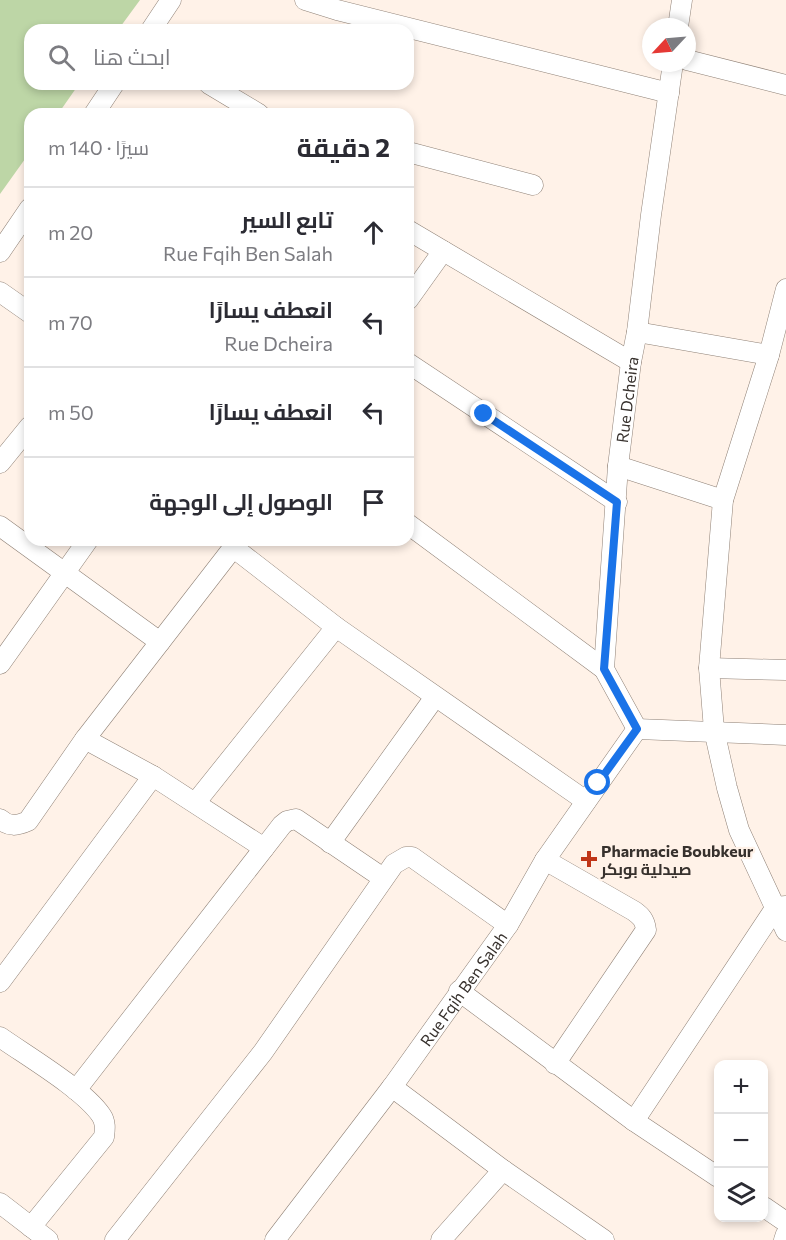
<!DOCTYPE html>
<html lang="ar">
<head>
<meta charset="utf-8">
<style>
	:root { --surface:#fff; --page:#f7f7f7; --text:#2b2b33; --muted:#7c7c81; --line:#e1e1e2 }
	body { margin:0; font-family:Commissioner,Cairo,sans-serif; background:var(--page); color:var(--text); direction:rtl }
	.controls { position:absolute; right:18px; bottom:18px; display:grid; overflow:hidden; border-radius:12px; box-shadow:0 3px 9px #0003 }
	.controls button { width:54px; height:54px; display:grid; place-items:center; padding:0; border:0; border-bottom:2px solid var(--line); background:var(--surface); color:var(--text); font:30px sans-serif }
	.compass { position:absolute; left:642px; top:18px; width:54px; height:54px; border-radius:50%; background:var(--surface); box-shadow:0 3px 9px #0003; rotate:244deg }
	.stop { position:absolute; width:18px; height:18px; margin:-14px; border:4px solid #1a73e8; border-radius:50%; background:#fff }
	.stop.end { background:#1a73e8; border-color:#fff; box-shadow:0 2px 6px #0008 }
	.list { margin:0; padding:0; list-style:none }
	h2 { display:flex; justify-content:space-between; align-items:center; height:78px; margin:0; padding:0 24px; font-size:26px }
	h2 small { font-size:20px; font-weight:400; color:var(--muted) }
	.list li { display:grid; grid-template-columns:39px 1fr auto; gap:18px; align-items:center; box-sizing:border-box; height:90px; padding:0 24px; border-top:2px solid var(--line) }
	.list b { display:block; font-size:22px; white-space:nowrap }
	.list p { margin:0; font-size:20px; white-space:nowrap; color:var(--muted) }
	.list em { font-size:20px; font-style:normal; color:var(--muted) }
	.icon { flex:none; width:33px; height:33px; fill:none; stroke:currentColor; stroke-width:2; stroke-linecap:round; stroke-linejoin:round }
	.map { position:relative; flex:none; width:786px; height:1240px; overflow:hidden; direction:ltr }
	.search { position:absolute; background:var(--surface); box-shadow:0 3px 9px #0003; left:24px; top:24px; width:390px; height:66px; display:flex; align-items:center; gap:15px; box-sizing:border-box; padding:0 21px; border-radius:18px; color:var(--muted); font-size:22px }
	.panel { position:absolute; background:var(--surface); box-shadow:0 3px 9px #0003; left:24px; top:108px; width:390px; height:438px; border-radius:18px; direction:rtl }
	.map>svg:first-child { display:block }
	.green { fill:#bdd6a6 }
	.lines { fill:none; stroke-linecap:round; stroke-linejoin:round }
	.minor-casing { stroke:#8f8176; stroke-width:21 }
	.minor { stroke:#fff; stroke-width:20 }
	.route { stroke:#1a73e8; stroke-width:8 }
	.poi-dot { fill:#c03517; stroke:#fff2e8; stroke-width:2 }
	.labels { text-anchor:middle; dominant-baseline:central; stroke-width:4.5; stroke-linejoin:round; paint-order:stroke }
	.street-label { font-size:16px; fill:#37312d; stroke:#fff2e8 }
	.poi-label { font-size:16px; font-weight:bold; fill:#37312d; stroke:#fff2e8; text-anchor:start }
</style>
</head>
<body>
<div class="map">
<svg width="786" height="1240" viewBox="0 0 786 1240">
	<rect width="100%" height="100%" fill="#fff2e8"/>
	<polygon class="green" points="0,0 140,0 118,30 30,30 30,84 79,84 58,114 30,114 30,152 0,194"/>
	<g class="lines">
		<g class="minor-casing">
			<g id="minor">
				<polyline points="305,0 337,10 669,93"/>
				<polyline points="678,27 682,0"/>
				<polyline points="151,30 171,0"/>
				<polyline points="687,60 786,85"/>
				<polyline points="209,84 259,114"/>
				<polyline points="94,114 114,84"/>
				<polyline points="408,152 533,185"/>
				<polyline points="408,230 631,362"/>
				<polyline points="0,252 30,208"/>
				<polyline points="786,289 769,355 723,500 709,668 714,730 727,788 739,830 786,931"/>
				<polyline points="0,292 30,313"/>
				<polyline points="408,300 443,251"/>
				<polyline points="637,332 769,355"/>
				<polyline points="408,363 617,502"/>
				<polyline points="0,463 30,426"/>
				<polyline points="618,466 723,500"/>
				<polyline points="408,524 604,669"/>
				<polyline points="0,526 160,642"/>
				<polyline points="234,548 336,627 586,801"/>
				<polyline points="0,664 88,540"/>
				<polyline points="709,668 786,670"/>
				<path id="s1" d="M637,729L604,669L618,466L631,362L637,332L651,215L673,63"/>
				<polyline points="637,729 786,735"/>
				<polyline points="85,739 153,776 264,848"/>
				<polyline points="196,802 336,627"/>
				<path d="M0,819C9,827 17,826 28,821L85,739L239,540"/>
				<polyline points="330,843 435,697"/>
				<path d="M545,860L634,911C641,916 645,920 646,930L555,1064"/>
				<polyline points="0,982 153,776"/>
				<polyline points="459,991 634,1121 718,1177"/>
				<path d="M0,1037C27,1056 83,1089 101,1115C106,1122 105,1129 104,1137L31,1227"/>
				<polyline points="392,1087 503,1170 604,1240"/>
				<polyline points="76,1090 282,825 287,821 296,819 383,878"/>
				<polyline points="634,1121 776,907 786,906"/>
				<polyline points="0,1203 48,1240"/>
				<polyline points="764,1207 786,1222"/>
				<polyline points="115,1240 263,1052 394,864 406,857 412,857 508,925"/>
				<path id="s2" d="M275,1240L392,1087L508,925L545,860L637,729"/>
				<polyline points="441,1240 503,1170"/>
				<polyline points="784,1240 786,1234"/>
			</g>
		</g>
		<use href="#minor" class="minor"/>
	</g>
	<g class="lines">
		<polyline class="route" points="484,414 617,502 604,669 637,729 598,783"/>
	</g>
	<path class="poi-dot" d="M586 850h6v6h6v6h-6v6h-6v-6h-6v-6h6z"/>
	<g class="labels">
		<g class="street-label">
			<text stroke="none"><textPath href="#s1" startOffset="339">Rue Dcheira</textPath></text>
			<text stroke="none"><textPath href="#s2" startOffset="314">Rue Fqih Ben Salah</textPath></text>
		</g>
		<g class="poi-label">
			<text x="601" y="850">Pharmacie Boubkeur<tspan x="601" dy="18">صيدلية بوبكر</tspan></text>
		</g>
	</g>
</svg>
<div class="controls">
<button>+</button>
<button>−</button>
<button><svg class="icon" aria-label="layers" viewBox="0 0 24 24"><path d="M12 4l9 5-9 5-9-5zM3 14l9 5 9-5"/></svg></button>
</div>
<svg class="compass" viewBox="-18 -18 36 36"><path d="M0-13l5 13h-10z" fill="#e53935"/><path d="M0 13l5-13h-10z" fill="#7c7c81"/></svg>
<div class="stop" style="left:598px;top:783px"></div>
<div class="stop end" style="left:484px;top:414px"></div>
<div class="search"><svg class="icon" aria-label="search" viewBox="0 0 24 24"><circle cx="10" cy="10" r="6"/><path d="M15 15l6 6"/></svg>ابحث هنا</div>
<section class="panel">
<h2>2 دقيقة<small>سيرًا · 140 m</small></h2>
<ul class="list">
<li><svg class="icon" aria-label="ahead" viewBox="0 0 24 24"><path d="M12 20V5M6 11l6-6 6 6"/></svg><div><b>تابع السير</b><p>Rue Fqih Ben Salah</p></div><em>20 m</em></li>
<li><svg class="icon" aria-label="left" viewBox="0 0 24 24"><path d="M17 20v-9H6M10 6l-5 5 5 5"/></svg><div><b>انعطف يسارًا</b><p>Rue Dcheira</p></div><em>70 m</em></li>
<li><svg class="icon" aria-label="left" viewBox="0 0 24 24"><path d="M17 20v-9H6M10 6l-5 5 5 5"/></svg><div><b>انعطف يسارًا</b></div><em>50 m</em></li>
<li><svg class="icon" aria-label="arrive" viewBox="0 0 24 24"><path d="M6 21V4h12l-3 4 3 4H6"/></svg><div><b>الوصول إلى الوجهة</b></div></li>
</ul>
</section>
</div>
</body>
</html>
